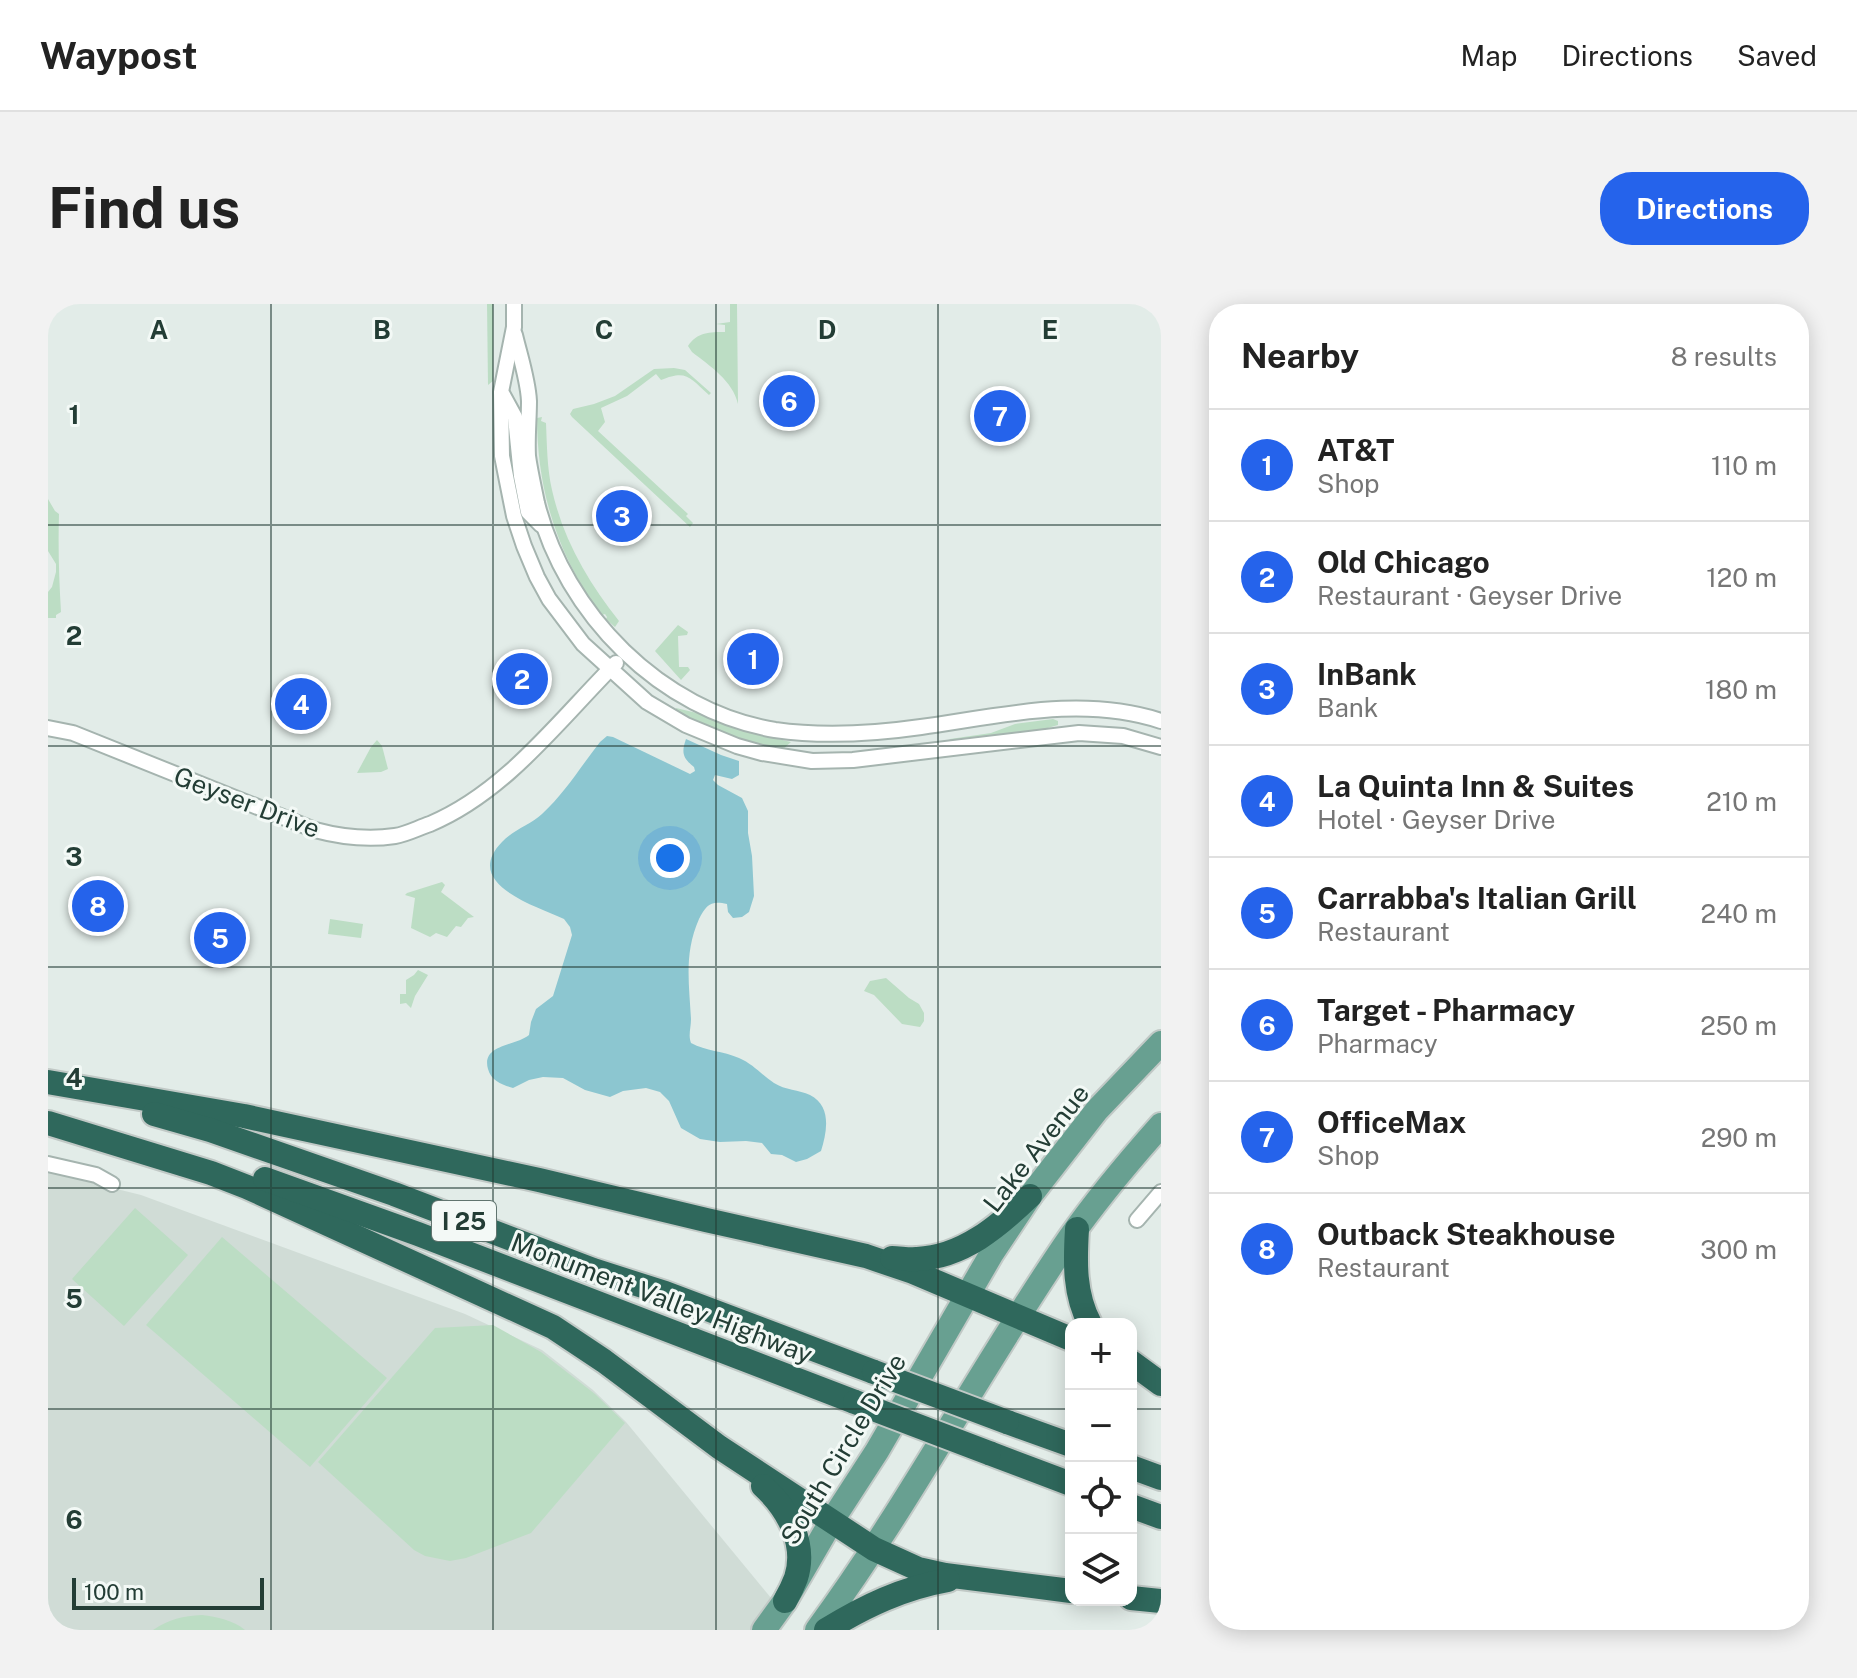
<!DOCTYPE html>
<html lang="en">
<head>
<meta charset="utf-8">
<style>
	:root { --surface:#fff; --page:#f2f2f2; --text:#222; --muted:#767676; --line:#e0e0e0; --accent:#2563eb }
	body { margin:0; font-family:"Public Sans",sans-serif; background:var(--page); color:var(--text) }
	.controls { position:absolute; right:24px; bottom:24px; display:grid; overflow:hidden; border-radius:16px; box-shadow:0 4px 20px #0003 }
	.controls button { width:72px; height:72px; display:grid; place-items:center; padding:0; border:0; border-bottom:2px solid var(--line); background:var(--surface); color:var(--text); font:40px sans-serif }
	.scale { position:absolute; left:24px; bottom:20px; width:192px; box-sizing:border-box; padding-left:8px; border:4px solid #233d35; border-top:0; font-size:22px; line-height:28px; white-space:nowrap; color:#233d35; -webkit-text-stroke:6px #f3f9f6; paint-order:stroke }
	.you { position:absolute; left:622px; top:554px; width:28px; height:28px; margin:-20px; border:6px solid #fff; border-radius:50%; background:#1a73e8; box-shadow:0 0 0 12px #1a73e833 }
	.badge { display:grid; place-items:center; width:52px; height:52px; border-radius:50%; background:var(--accent); color:#fff; font-size:26px; font-weight:700 }
	.pin { position:absolute; translate:-50% -50%; border:4px solid #fff; box-shadow:0 2px 8px #0006 }
	.list { margin:0; padding:0; list-style:none }
	h2 { display:flex; justify-content:space-between; align-items:center; height:104px; margin:0; padding:0 32px; font-size:34px }
	h2 small { font-size:26px; font-weight:400; color:var(--muted) }
	.list li { display:grid; grid-template-columns:52px 1fr auto; gap:24px; align-items:center; box-sizing:border-box; height:112px; padding:0 32px; border-top:2px solid var(--line) }
	.list b { display:block; font-size:30px; white-space:nowrap }
	.list p { margin:0; font-size:26px; white-space:nowrap; color:var(--muted) }
	.list em { font-size:26px; font-style:normal; color:var(--muted) }
	.icon { flex:none; width:44px; height:44px; fill:none; stroke:currentColor; stroke-width:2; stroke-linecap:round; stroke-linejoin:round }
	.map { position:relative; flex:none; width:1113px; height:1326px; overflow:hidden; border-radius:32px }
	header { display:flex; align-items:center; gap:48px; box-sizing:border-box; height:112px; padding:0 40px; background:var(--surface); border-bottom:2px solid var(--line) }
	header strong { font-size:38px }
	nav { display:flex; gap:44px; margin-inline-start:auto; font-size:28px }
	.intro { display:flex; align-items:center; justify-content:space-between; box-sizing:border-box; height:192px; padding:0 48px }
	h1 { margin:0; font-size:56px }
	.button { padding:20px 36px; border-radius:32px; background:var(--accent); color:#fff; font-size:28px; font-weight:700 }
	main { display:flex; gap:48px; padding:0 48px }
	aside { flex:1; background:var(--surface); border-radius:32px; box-shadow:0 4px 20px #0003 }
	.map>svg:first-child { display:block }
	.built { fill:#d0dcd6 }
	.green { fill:#bcddc4 }
	.water { fill:#8cc6d0 }
	.lines { fill:none; stroke-linecap:round; stroke-linejoin:round }
	.street-casing { stroke:#a5b4af; stroke-width:18 }
	.primary-casing { stroke:#c1c9c6; stroke-width:28 }
	.highway-casing { stroke:#c1c9c6; stroke-width:28 }
	.street { stroke:#fff; stroke-width:14 }
	.primary { stroke:#68a091; stroke-width:24 }
	.highway { stroke:#2f685c; stroke-width:24 }
	.highway-bridge-casing { stroke:#c1c9c6; stroke-width:28; stroke-linecap:butt }
	.highway-bridge { stroke:#2f685c; stroke-width:24 }
	.grid { fill:none; stroke:#233d35; stroke-width:2; stroke-opacity:0.55 }
	.labels { text-anchor:middle; dominant-baseline:central; stroke-width:6; stroke-linejoin:round; paint-order:stroke }
	.shield { fill:#f3f9f6; stroke:#61756f; stroke-width:2 }
	.shield-label { font-size:24px; font-weight:bold; fill:#233d35 }
	.street-label { font-size:26px; fill:#233d35; stroke:#f3f9f6 }
	.grid-label { font-size:26px; text-anchor:middle; font-weight:bold; fill:#233d35; stroke:#f3f9f6; stroke-width:6; stroke-linejoin:round; paint-order:stroke }
</style>
</head>
<body>
<header>
<strong>Waypost</strong>
<nav><a>Map</a><a>Directions</a><a>Saved</a></nav>
</header>
<div class="intro"><h1>Find us</h1><a class="button">Directions</a></div>
<main>
<div class="map">
<svg width="1113" height="1326" viewBox="0 0 1113 1326">
	<rect width="100%" height="100%" fill="#e2ece8"/>
	<polygon class="built" points="0,868 93,891 417,1010 494,1046 545,1086 578,1118 723,1294 702,1326 0,1326"/>
	<g class="green">
		<polygon points="439,0 445,0 445,77 440,81"/>
		<path d="M682,0H689L690,100C685,77 662,62 644,48L640,42C649,28 662,28 677,28V21L668,20L682,18Z"/>
		<path d="M626,64L637,66L663,89L661,91C642,74 639,65 613,76L608,70L579,92L553,104L557,118L550,127L640,210L638,212L645,219L642,223L524,113L522,110L525,105L546,100L567,92L606,65Z"/>
		<path d="M494,113L493,117L498,119C499,141 499,164 504,186C515,235 540,278 571,317L567,323L558,315L559,313L557,310L554,311C510,254 489,186 489,114Z"/>
		<path d="M0,195L7,207L11,210C10,243 11,275 13,308L8,311V314H0V288L4,283L8,268V260L0,247Z"/>
		<polygon points="630,321 640,328 639,331 630,332 631,363 640,363 642,366 633,376 607,347"/>
		<path d="M628,404L653,410L705,429L743,438L734,446C697,438 663,425 628,409Z"/>
		<polygon points="1005,415 1010,417 1010,421 993,426 901,437 902,435 943,429 967,420"/>
		<polygon points="329,436 334,442 340,465 333,468 309,469 323,443"/>
		<polygon points="394,578 397,581 393,588 426,613 420,614 413,623 408,622 399,633 388,629 382,633 363,624 367,594 357,591 359,589"/>
		<polygon points="282,615 315,620 313,634 280,630"/>
		<polygon points="370,666 380,671 367,692 363,704 358,699 352,700 352,690 358,690 358,676 366,671"/>
		<polygon points="838,674 861,694 871,700 876,709 876,717 872,723 854,720 826,691 816,687 822,677"/>
		<polygon points="87,904 140,951 76,1022 24,975"/>
		<polygon points="174,933 339,1074 262,1163 98,1021"/>
		<polygon points="445,1021 493,1048 547,1090 577,1119 483,1229 418,1254 402,1257 377,1252 366,1246 270,1158 387,1024"/>
		<path d="M154,1311C169,1313 185,1316 197,1326H105C121,1315 135,1312 154,1311Z"/>
	</g>
	<path class="water" d="M559,432L565,433L642,470L647,467L646,463C635,454 633,449 638,435L673,451L691,457V471L684,475L667,471L665,476L670,481L694,494L700,507V529L704,552L706,592L701,608L694,613L685,614L680,608L679,600C663,596 658,601 651,615C636,649 641,679 643,715C643,724 640,731 643,739C658,747 675,747 691,754C705,760 714,771 726,779C737,786 751,786 762,791C784,802 779,828 773,847L759,855L748,858L734,851L723,850L714,839L698,837L672,838L652,835L633,824L621,797L612,788L598,784L575,787L562,793L537,786L515,774L495,773L481,776L465,784C455,781 443,777 440,765C433,740 468,742 481,731L483,718L488,705L505,692L524,631L522,623L516,615C488,602 413,580 454,538C465,526 482,521 494,510C517,489 533,462 552,438Z"/>
	<g class="lines">
		<g class="street-casing">
			<g id="street">
				<polyline points="466,0 466,23 453,88 454,152 466,212 476,242 489,273 501,295 535,340 599,398 638,421 689,442 714,449 764,457 805,456 1031,429 1075,432 1113,443"/>
				<path d="M467,31C472,52 480,76 481,97C481,115 479,133 480,152C482,167 486,184 489,199C517,310 613,407 727,426C776,433 824,430 873,423C952,412 1034,391 1113,417"/>
				<polyline points="455,91 467,113 473,172 480,208 493,221"/>
				<path d="M0,424L25,429L267,526C293,533 320,536 347,532C359,530 370,524 382,520C458,488 511,416 568,359"/>
				<polyline points="0,860 48,871 64,880"/>
				<polyline points="1089,916 1113,888"/>
			</g>
		</g>
		<g class="primary-casing">
			<g id="primary">
				<polyline points="716,1326 737,1297 783,1218 829,1147 944,949 982,892 1049,806 1113,739"/>
				<path d="M769,1326C861,1201 933,1063 1021,935C1049,895 1081,857 1113,821"/>
			</g>
		</g>
		<g class="highway-casing">
			<g id="highway">
				<polyline points="0,778 196,812 491,876 658,916 818,952 865,968 1023,1035"/>
				<polyline points="106,810 162,826 346,890 545,966 617,989 826,1068"/>
				<polyline points="0,819 163,869 199,883 505,1023 556,1057 671,1143 826,1245 870,1265 897,1271 1023,1287"/>
				<polyline points="217,875 370,930 807,1098"/>
				<path d="M1029,925C1027,958 1026,990 1042,1020"/>
				<path d="M844,954C852,954 861,956 869,955C915,953 951,922 982,892"/>
				<polyline points="1083,1058 1113,1080"/>
				<polyline points="959,1118 1023,1141"/>
				<polyline points="941,1149 1023,1180"/>
				<polyline points="1083,1163 1113,1174"/>
				<path d="M715,1182C740,1205 759,1240 748,1274C745,1282 741,1290 737,1297"/>
				<polyline points="1083,1202 1113,1213"/>
				<polyline points="1083,1294 1113,1297"/>
				<path d="M778,1326C817,1302 855,1284 900,1276"/>
			</g>
		</g>
		<use href="#street" class="street"/>
		<use href="#primary" class="primary"/>
		<use href="#highway" class="highway"/>
		<g class="highway-bridge-casing">
			<g id="highway-bridge">
				<polyline points="826,1068 959,1118"/>
				<polyline points="807,1098 941,1149"/>
			</g>
		</g>
		<use href="#highway-bridge" class="highway-bridge"/>
	</g>
	<path class="grid" d="M223,0V1326M445,0V1326M668,0V1326M890,0V1326M0,221H1113M0,442H1113M0,663H1113M0,884H1113M0,1105H1023M1083,1105H1113"/>
	<g class="labels">
		<rect class="shield" x="384" y="897" width="64" height="40" rx="6"/>
		<g class="shield-label">
			<text x="416" y="917">I 25</text>
		</g>
		<g class="street-label">
			<text transform="translate(199 498) rotate(21)">Geyser Drive</text>
			<text transform="translate(988 844) rotate(-52)">Lake Avenue</text>
			<text transform="translate(614 994) rotate(21)">Monument Valley Highway</text>
			<text transform="translate(795 1145) rotate(-59)">South Circle Drive</text>
		</g>
	</g>
	<g class="grid-label">
		<text x="111" y="35">A</text>
		<text x="334" y="35">B</text>
		<text x="556" y="35">C</text>
		<text x="779" y="35">D</text>
		<text x="1002" y="35">E</text>
		<text x="26" y="120">1</text>
		<text x="26" y="341">2</text>
		<text x="26" y="562">3</text>
		<text x="26" y="783">4</text>
		<text x="26" y="1004">5</text>
		<text x="26" y="1225">6</text>
	</g>
</svg>
<div class="controls">
<button>+</button>
<button>−</button>
<button><svg class="icon" aria-label="locate" viewBox="0 0 24 24"><circle cx="12" cy="12" r="6"/><path d="M12 2v4M12 18v4M2 12h4M18 12h4"/></svg></button>
<button><svg class="icon" aria-label="layers" viewBox="0 0 24 24"><path d="M12 4l9 5-9 5-9-5zM3 14l9 5 9-5"/></svg></button>
</div>
<div class="scale">100 m</div>
<div class="you"></div>
<div class="pin badge" style="left:705px;top:355px">1</div>
<div class="pin badge" style="left:474px;top:375px">2</div>
<div class="pin badge" style="left:574px;top:212px">3</div>
<div class="pin badge" style="left:253px;top:400px">4</div>
<div class="pin badge" style="left:172px;top:634px">5</div>
<div class="pin badge" style="left:741px;top:97px">6</div>
<div class="pin badge" style="left:952px;top:112px">7</div>
<div class="pin badge" style="left:50px;top:602px">8</div>
</div>
<aside>
<h2>Nearby<small>8 results</small></h2>
<ul class="list">
<li><span class="badge">1</span><div><b>AT&amp;T</b><p>Shop</p></div><em>110 m</em></li>
<li><span class="badge">2</span><div><b>Old Chicago</b><p>Restaurant · Geyser Drive</p></div><em>120 m</em></li>
<li><span class="badge">3</span><div><b>InBank</b><p>Bank</p></div><em>180 m</em></li>
<li><span class="badge">4</span><div><b>La Quinta Inn &amp; Suites</b><p>Hotel · Geyser Drive</p></div><em>210 m</em></li>
<li><span class="badge">5</span><div><b>Carrabba's Italian Grill</b><p>Restaurant</p></div><em>240 m</em></li>
<li><span class="badge">6</span><div><b>Target - Pharmacy</b><p>Pharmacy</p></div><em>250 m</em></li>
<li><span class="badge">7</span><div><b>OfficeMax</b><p>Shop</p></div><em>290 m</em></li>
<li><span class="badge">8</span><div><b>Outback Steakhouse</b><p>Restaurant</p></div><em>300 m</em></li>
</ul>
</aside>
</main>
</body>
</html>
